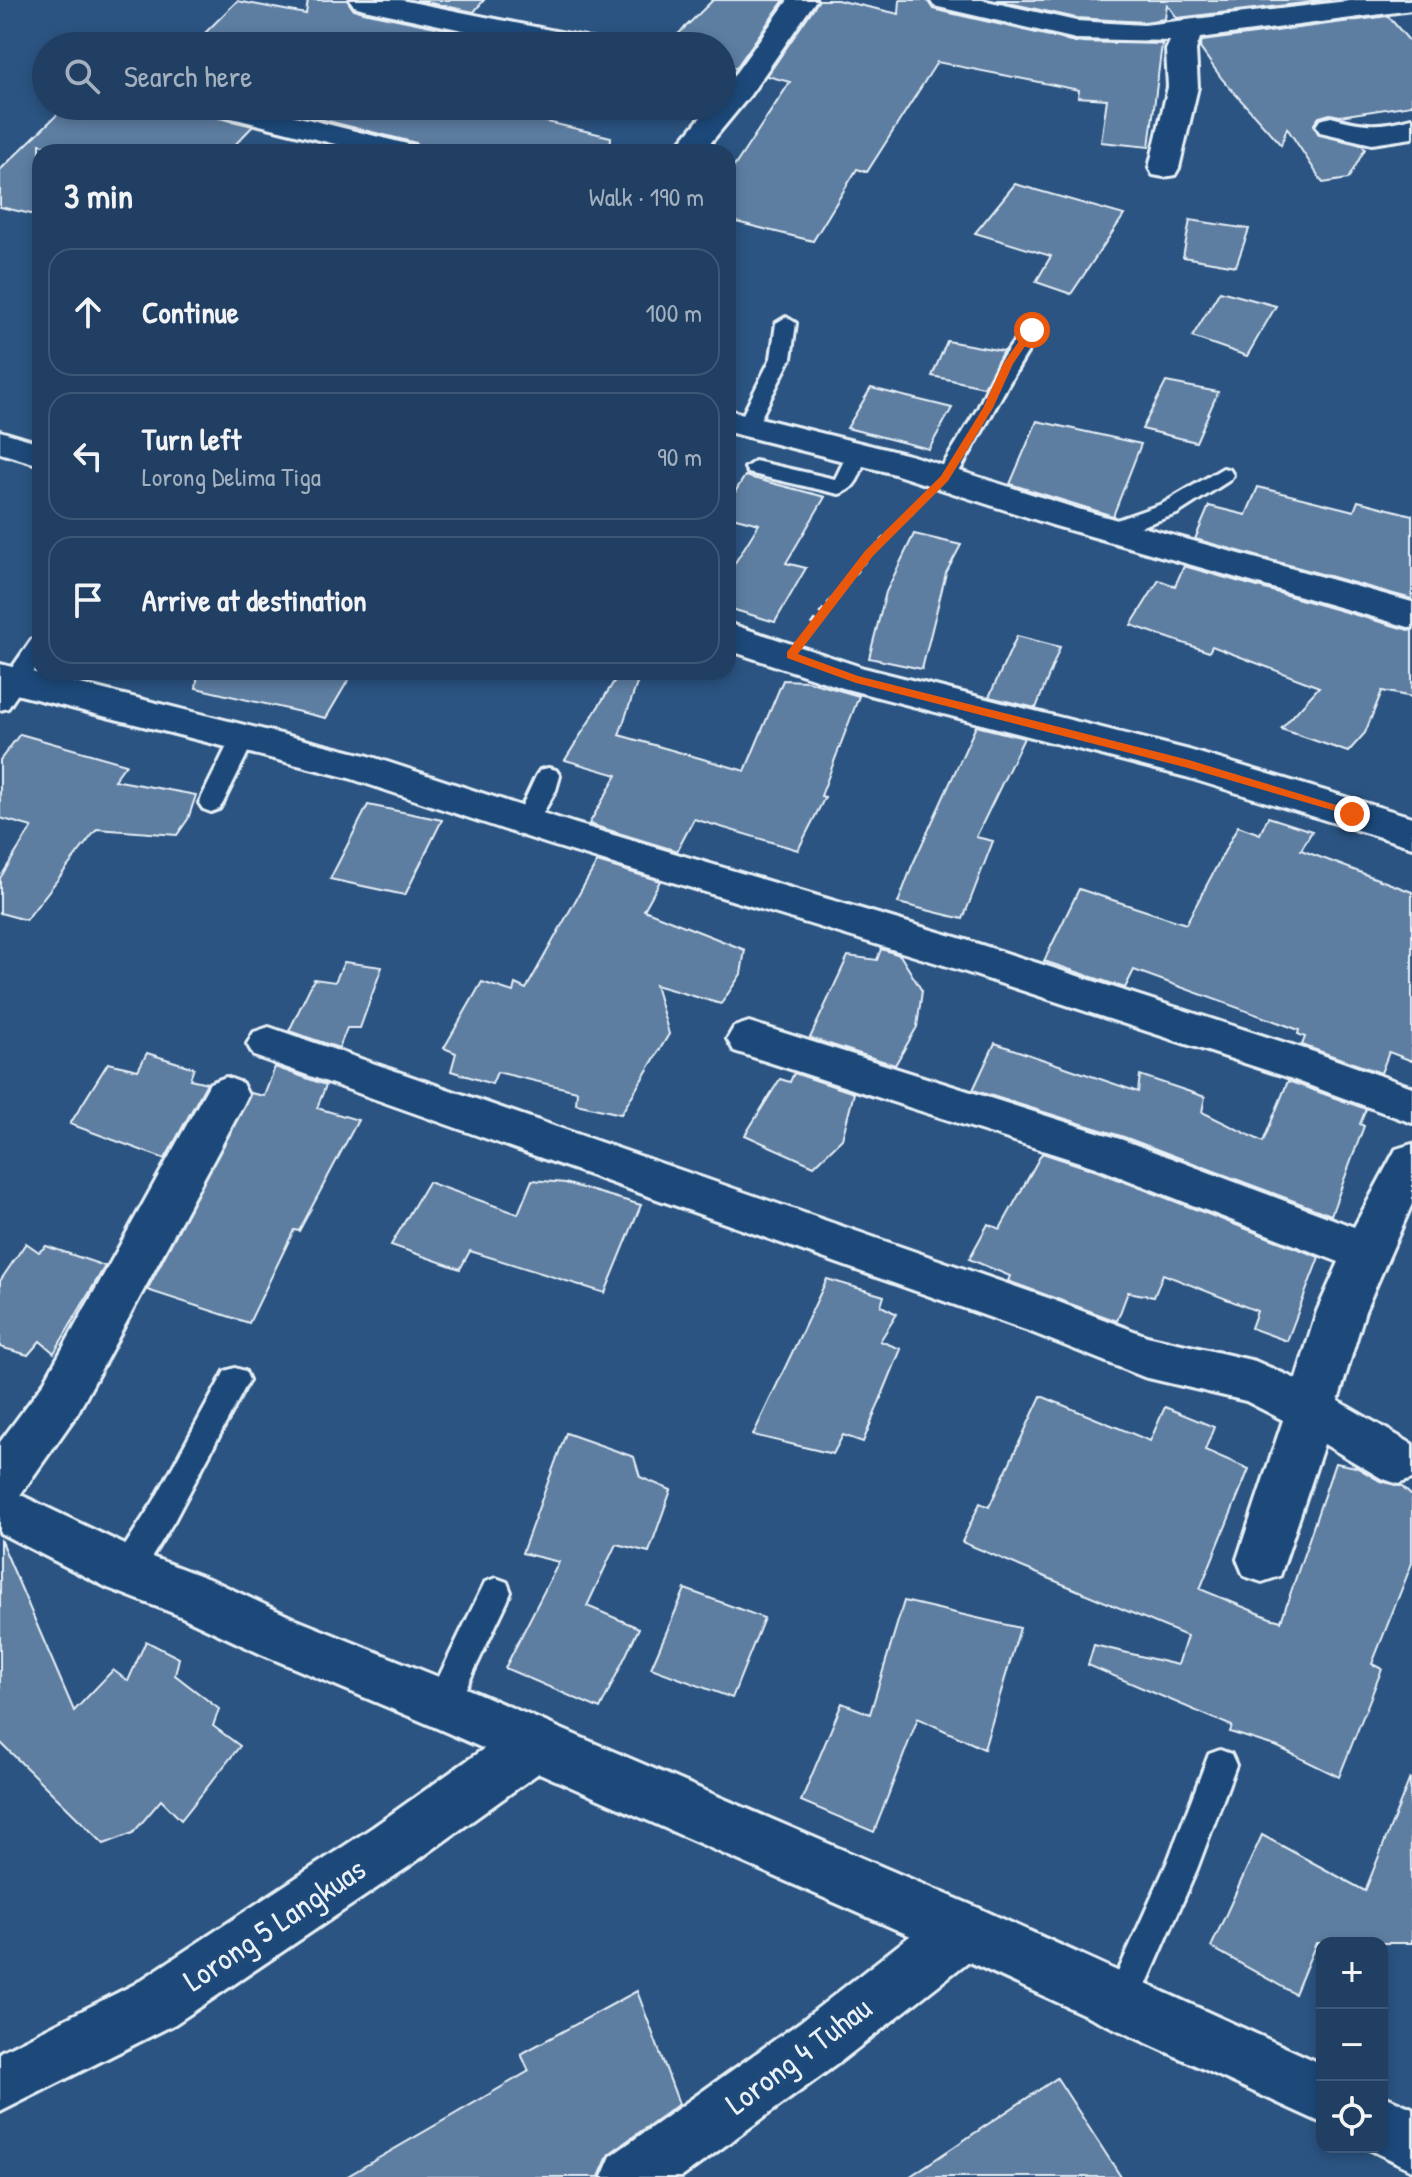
<!DOCTYPE html>
<html lang="en">
<head>
<meta charset="utf-8">
<style>
	:root { --surface:#203f62; --page:#284668; --text:#f1f3f6; --muted:#a2afbe; --line:#3d5877 }
	body { margin:0; font-family:"Patrick Hand",sans-serif; background:var(--page); color:var(--text) }
	.controls { position:absolute; right:24px; bottom:24px; display:grid; overflow:hidden; border-radius:16px; box-shadow:0 4px 12px #0003 }
	.controls button { width:72px; height:72px; display:grid; place-items:center; padding:0; border:0; border-bottom:2px solid var(--line); background:var(--surface); color:var(--text); font:40px sans-serif }
	.stop { position:absolute; width:24px; height:24px; margin:-18px; border:6px solid #ea580c; border-radius:50%; background:#fff }
	.stop.end { background:#ea580c; border-color:#fff; box-shadow:0 2px 8px #0008 }
	.list { margin:0; padding:0; list-style:none }
	h2 { display:flex; justify-content:space-between; align-items:center; height:104px; margin:0; padding:0 32px; font-size:34px }
	h2 small { font-size:26px; font-weight:400; color:var(--muted) }
	.list li { display:grid; grid-template-columns:52px 1fr auto; gap:24px; align-items:center; box-sizing:border-box; height:128px; margin:0 16px 16px; padding:0 16px; border:2px solid var(--line); border-radius:24px }
	.list b { display:block; font-size:30px; white-space:nowrap }
	.list p { margin:0; font-size:26px; white-space:nowrap; color:var(--muted) }
	.list em { font-size:26px; font-style:normal; color:var(--muted) }
	.icon { flex:none; width:44px; height:44px; fill:none; stroke:currentColor; stroke-width:2; stroke-linecap:round; stroke-linejoin:round }
	.map { position:relative; flex:none; width:1412px; height:2177px; overflow:hidden }
	.search { position:absolute; background:var(--surface); box-shadow:0 4px 12px #0003; left:32px; top:32px; width:704px; height:88px; display:flex; align-items:center; gap:20px; box-sizing:border-box; padding:0 28px; border-radius:44px; color:var(--muted); font-size:30px }
	.panel { position:absolute; background:var(--surface); box-shadow:0 4px 12px #0003; left:32px; top:144px; width:704px; height:536px; border-radius:24px }
	.map>svg:first-child { display:block }
	.building { fill:#5d7da1; stroke:#e8f1f8; stroke-width:2 }
	.lines { fill:none; stroke-linecap:round; stroke-linejoin:round }
	.lane-casing { stroke:#e8f1f8; stroke-width:6 }
	.street-casing { stroke:#e8f1f8; stroke-width:6 }
	.secondary-casing { stroke:#e8f1f8; stroke-width:6 }
	.path-far1 { stroke:#e8f1f8; stroke-width:4; stroke-dasharray:6 4; stroke-linecap:butt }
	.path { stroke:#e8f1f8; stroke-width:5; stroke-dasharray:7 6; stroke-linecap:butt }
	.lane { fill:#1f4a7a; fill-rule:evenodd }
	.street { fill:#1f4a7a; fill-rule:evenodd }
	.secondary { fill:#1f4a7a; fill-rule:evenodd }
	.route { fill:#ea580c }
	.labels { text-anchor:middle; dominant-baseline:central; stroke-width:8; stroke-linejoin:round; paint-order:stroke }
	.near-street-label { font-size:32px; fill:#e8f1f8; stroke:#1f4a7a }
</style>
</head>
<body>
<div class="map">
<svg width="1412" height="2177" viewBox="0 0 1412 2177">
	<rect width="100%" height="100%" fill="#2b5482"/>
	<filter id="ink" filterUnits="userSpaceOnUse"><feTurbulence type="fractalNoise" baseFrequency=".0125" numOctaves="2"/><feDisplacementMap in="SourceGraphic" scale="16" xChannelSelector="R" yChannelSelector="G"/><feConvolveMatrix kernelMatrix="1 2 1 2 8 2 1 2 1" color-interpolation-filters="sRGB"/></filter>
	<g filter="url(#ink)">
		<g class="building">
			<polygon points="308,0 347,0 353,9 363,12 455,31 442,46 192,46 237,1 306,14"/>
			<polygon points="416,0 484,0 474,12"/>
			<polygon points="713,0 784,0 736,68 722,64 722,46 666,46"/>
			<polygon points="819,0 837,0 899,14 900,0 927,0 933,9 1075,42 1162,44 1149,147 1101,142 1107,99 1078,97 1079,90 937,62 867,172 857,169 813,241 728,220 728,176 790,82 767,76"/>
			<polygon points="996,0 1330,0 1177,18 1167,4 1165,19 1144,22 1076,18"/>
			<polygon points="1388,16 1412,44 1412,105 1340,116 1330,114 1319,117 1314,124 1319,135 1362,145 1365,149 1348,179 1323,183 1287,128 1281,145 1222,79 1200,48 1202,41"/>
			<polygon points="66,106 201,106 207,115 253,126 228,152 72,152 40,144 40,216 0,207 0,170"/>
			<polygon points="267,106 558,106 543,121 611,137 610,152 422,152 416,143"/>
			<polygon points="1015,184 1124,215 1071,294 1036,282 1051,256 975,233"/>
			<polygon points="1190,220 1249,229 1236,266 1183,257"/>
			<polygon points="1220,291 1276,306 1247,356 1192,337"/>
			<polygon points="947,341 1003,351 984,387 932,376"/>
			<polygon points="1166,382 1218,392 1196,442 1142,429"/>
			<polygon points="871,388 952,408 929,449 847,428"/>
			<polygon points="1037,421 1141,444 1113,516 1010,484"/>
			<polygon points="745,476 825,497 786,563 806,568 775,622 728,608 728,574 759,524 728,516 728,503"/>
			<polygon points="1258,487 1354,511 1358,501 1412,515 1412,599 1195,539 1209,506 1246,515"/>
			<polygon points="914,534 961,545 946,573 922,669 869,658 886,592"/>
			<polygon points="1184,566 1412,631 1412,697 1382,691 1365,733 1348,752 1281,729 1319,687 1212,646 1209,652 1131,625 1159,580 1175,586"/>
			<polygon points="1017,636 1060,647 1036,708 989,697"/>
			<polygon points="198,672 353,672 326,718 196,688"/>
			<polygon points="620,672 641,672 619,735 745,771 783,680 807,681 859,696 821,796 825,797 798,850 694,819 677,851 589,824 617,775 565,760"/>
			<polygon points="976,726 1024,738 976,837 993,841 963,919 898,903 912,866"/>
			<polygon points="20,734 126,764 114,780 196,795 188,819 177,835 97,829 26,920 0,913 0,878 32,827 0,818 0,760"/>
			<polygon points="368,805 442,820 405,895 330,879"/>
			<polygon points="1268,817 1312,831 1301,850 1412,892 1412,1061 1389,1052 1381,1073 1302,1045 1305,1037 1298,1034 1299,1030 1134,970 1125,988 1044,961 1079,889 1186,924 1238,826 1260,834"/>
			<polygon points="597,862 660,881 644,910 745,950 741,974 721,1004 655,985 669,1034 621,1114 576,1104 577,1091 497,1072 492,1084 451,1071 456,1053 444,1048 482,982 513,992 515,984 526,989"/>
			<polygon points="881,949 900,955 922,991 917,1027 895,1065 810,1038 848,956 877,960"/>
			<polygon points="344,962 382,967 360,1028 347,1028 339,1048 289,1031 314,979 335,982"/>
			<polygon points="995,1043 1138,1092 1140,1075 1205,1097 1202,1112 1263,1142 1288,1081 1366,1109 1360,1124 1364,1126 1331,1215 1124,1137 973,1090"/>
			<polygon points="147,1053 194,1068 190,1079 207,1083 165,1159 70,1124 108,1063 138,1070"/>
			<polygon points="275,1067 326,1085 317,1108 358,1120 299,1231 294,1230 249,1323 147,1290 250,1093 264,1096"/>
			<polygon points="794,1073 854,1093 842,1139 814,1166 745,1135 780,1079 790,1082"/>
			<polygon points="1042,1153 1094,1170 1319,1257 1287,1341 1251,1328 1257,1311 1163,1274 1154,1297 1128,1292 1117,1321 1008,1281 1010,1276 969,1259 988,1224 1000,1229"/>
			<polygon points="532,1180 565,1183 641,1205 605,1293 470,1251 460,1269 391,1245 428,1182 518,1214"/>
			<polygon points="26,1243 39,1252 46,1246 105,1266 54,1353 40,1341 28,1355 0,1347 0,1281"/>
			<polygon points="827,1279 884,1296 881,1306 897,1314 880,1341 901,1349 863,1442 843,1435 833,1454 753,1435"/>
			<polygon points="1041,1396 1150,1441 1165,1407 1214,1427 1205,1450 1249,1469 1200,1589 1270,1618 1281,1621 1335,1463 1356,1467 1380,1481 1401,1486 1412,1496 1412,1563 1372,1664 1382,1669 1339,1777 1278,1747 1230,1732 1232,1726 1088,1665 1094,1645 1178,1665 1187,1636 962,1542 980,1503 989,1507"/>
			<polygon points="566,1433 634,1457 640,1477 671,1490 649,1552 616,1544 587,1606 639,1628 600,1709 505,1668 559,1562 522,1553"/>
			<polygon points="0,1539 74,1711 113,1670 128,1681 146,1641 179,1658 175,1675 219,1709 213,1726 240,1746 181,1820 161,1800 133,1833 104,1844 0,1742"/>
			<polygon points="685,1589 764,1618 732,1698 651,1668"/>
			<polygon points="904,1601 1020,1628 984,1749 918,1718 874,1832 801,1801 842,1703 870,1714"/>
			<polygon points="1410,1778 1412,1943 1316,1943 1295,1994 1211,1947 1262,1835 1365,1891"/>
			<polygon points="637,1991 679,2104 609,2154 599,2177 346,2177 529,2071 521,2054"/>
			<polygon points="1057,2078 1121,2177 909,2177"/>
		</g>
		<g class="lines">
			<g class="lane-casing">
				<g id="lane">
					<polygon points="786,317 796,323 791,358 755,429 741,429 738,424 771,358 776,323"/>
					<path d="M1032,324L1042,330C1008,379 984,433 952,483H938L935,478L978,408L998,364L1025,326Z"/>
					<path d="M856,448L866,455C861,472 858,489 839,494L748,473L745,468L755,461L835,479L849,450Z"/>
					<polygon points="1223,468 1230,470 1233,475 1230,480 1177,514 1110,537 1102,535 1099,530 1102,525 1162,504"/>
					<polygon points="40,636 40,661 8,708 0,710 0,685 32,639"/>
					<polygon points="243,730 251,732 255,738 223,803 219,809 211,812 203,809 199,803 231,738 235,732"/>
					<polygon points="548,768 556,770 560,776 556,790 535,827 527,830 519,827 515,821 536,776 540,770"/>
					<polygon points="235,1368 245,1371 249,1380 174,1521 137,1581 126,1585 115,1581 111,1571 115,1561 154,1501 225,1371"/>
					<polygon points="496,1578 507,1582 511,1592 507,1602 453,1715 442,1719 431,1715 426,1704 431,1693 485,1582"/>
					<polygon points="1220,1750 1231,1754 1236,1765 1197,1869 1134,2013 1122,2018 1110,2013 1105,2001 1167,1863 1209,1754"/>
				</g>
			</g>
			<g class="street-casing">
				<g id="street">
					<polygon points="350,0 401,0 585,37 595,40 600,46 538,46 364,9 354,6"/>
					<polygon points="788,0 816,0 750,95 703,152 672,152 710,106 722,106 722,92"/>
					<polygon points="930,0 982,0 1076,21 1144,25 1356,0 1412,0 1412,10 1200,38 1196,50 1198,87 1179,168 1175,175 1164,177 1153,175 1149,168 1168,87 1166,50 1170,41 1076,39 934,6"/>
					<polygon points="204,106 255,106 415,146 419,152 367,152 208,112"/>
					<path d="M1331,117C1366,126 1377,127 1412,118V138L1372,144L1320,132L1316,126L1320,120Z"/>
					<polygon points="728,410 913,456 1078,509 1412,602 1412,628 1052,525 891,473 728,432"/>
					<polygon points="0,431 40,443 40,465 0,453"/>
					<polygon points="728,623 864,668 1189,750 1412,817 1412,847 1186,777 843,688 728,650"/>
					<polygon points="0,664 369,756 573,823 969,941 1314,1052 1412,1087 1412,1123 1284,1076 947,966 548,844 349,778 0,690"/>
					<polygon points="749,1022 1123,1140 1354,1227 1396,1149 1412,1144 1412,1204 1365,1311 1338,1401 1412,1444 1412,1479 1398,1484 1381,1478 1324,1444 1280,1576 1262,1582 1244,1576 1237,1559 1283,1420 1246,1401 1144,1377 1031,1332 254,1056 247,1044 254,1032 269,1027 1048,1298 1147,1336 1255,1361 1296,1379 1317,1311 1339,1262 1095,1167 734,1051 727,1039 734,1027"/>
					<polygon points="226,1077 242,1083 248,1095 242,1107 77,1414 18,1498 0,1504 0,1442 43,1384 210,1083"/>
					<polygon points="535,1718 554,1726 562,1744 554,1762 411,1865 175,2024 0,2112 0,2052 135,1984 373,1827 516,1726"/>
					<polygon points="963,1902 983,1910 991,1930 983,1950 840,2062 682,2177 602,2177 611,2156 800,2022 943,1910"/>
				</g>
			</g>
			<g class="secondary-casing">
				<g id="secondary">
					<polygon points="0,1485 144,1554 214,1581 297,1620 461,1686 983,1910 1322,2064 1322,2123 943,1950 423,1722 261,1654 178,1615 108,1588 0,1533"/>
					<polygon points="1382,2095 1412,2108 1412,2170 1365,2147 1382,2147"/>
				</g>
			</g>
			<polyline class="path-far1" points="867,556 917,507"/>
			<polyline class="path" points="812,625 869,554"/>
			<use href="#lane" class="lane"/>
			<use href="#street" class="street"/>
			<use href="#secondary" class="secondary"/>
		</g>
	</g>
	<polygon class="route" points="1028,328 1036,330 1013,364 993,408 948,481 873,556 798,654 858,676 1189,760 1356,811 1356,817 1188,768 856,683 787,658 787,652 865,551 941,476 983,408 1003,364"/>
	<g class="labels">
		<g class="near-street-label">
			<text transform="translate(274 1924) rotate(-34)">Lorong 5 Langkuas</text>
			<text transform="translate(798 2055) rotate(-37)">Lorong 4 Tuhau</text>
		</g>
	</g>
</svg>
<div class="controls">
<button>+</button>
<button>−</button>
<button><svg class="icon" aria-label="locate" viewBox="0 0 24 24"><circle cx="12" cy="12" r="6"/><path d="M12 2v4M12 18v4M2 12h4M18 12h4"/></svg></button>
</div>
<div class="stop" style="left:1032px;top:330px"></div>
<div class="stop end" style="left:1352px;top:814px"></div>
<div class="search"><svg class="icon" aria-label="search" viewBox="0 0 24 24"><circle cx="10" cy="10" r="6"/><path d="M15 15l6 6"/></svg>Search here</div>
<section class="panel">
<h2>3 min<small>Walk · 190 m</small></h2>
<ul class="list">
<li><svg class="icon" aria-label="ahead" viewBox="0 0 24 24"><path d="M12 20V5M6 11l6-6 6 6"/></svg><div><b>Continue</b></div><em>100 m</em></li>
<li><svg class="icon" aria-label="left" viewBox="0 0 24 24"><path d="M17 20v-9H6M10 6l-5 5 5 5"/></svg><div><b>Turn left</b><p>Lorong Delima Tiga</p></div><em>90 m</em></li>
<li><svg class="icon" aria-label="arrive" viewBox="0 0 24 24"><path d="M6 21V4h12l-3 4 3 4H6"/></svg><div><b>Arrive at destination</b></div></li>
</ul>
</section>
</div>
</body>
</html>
